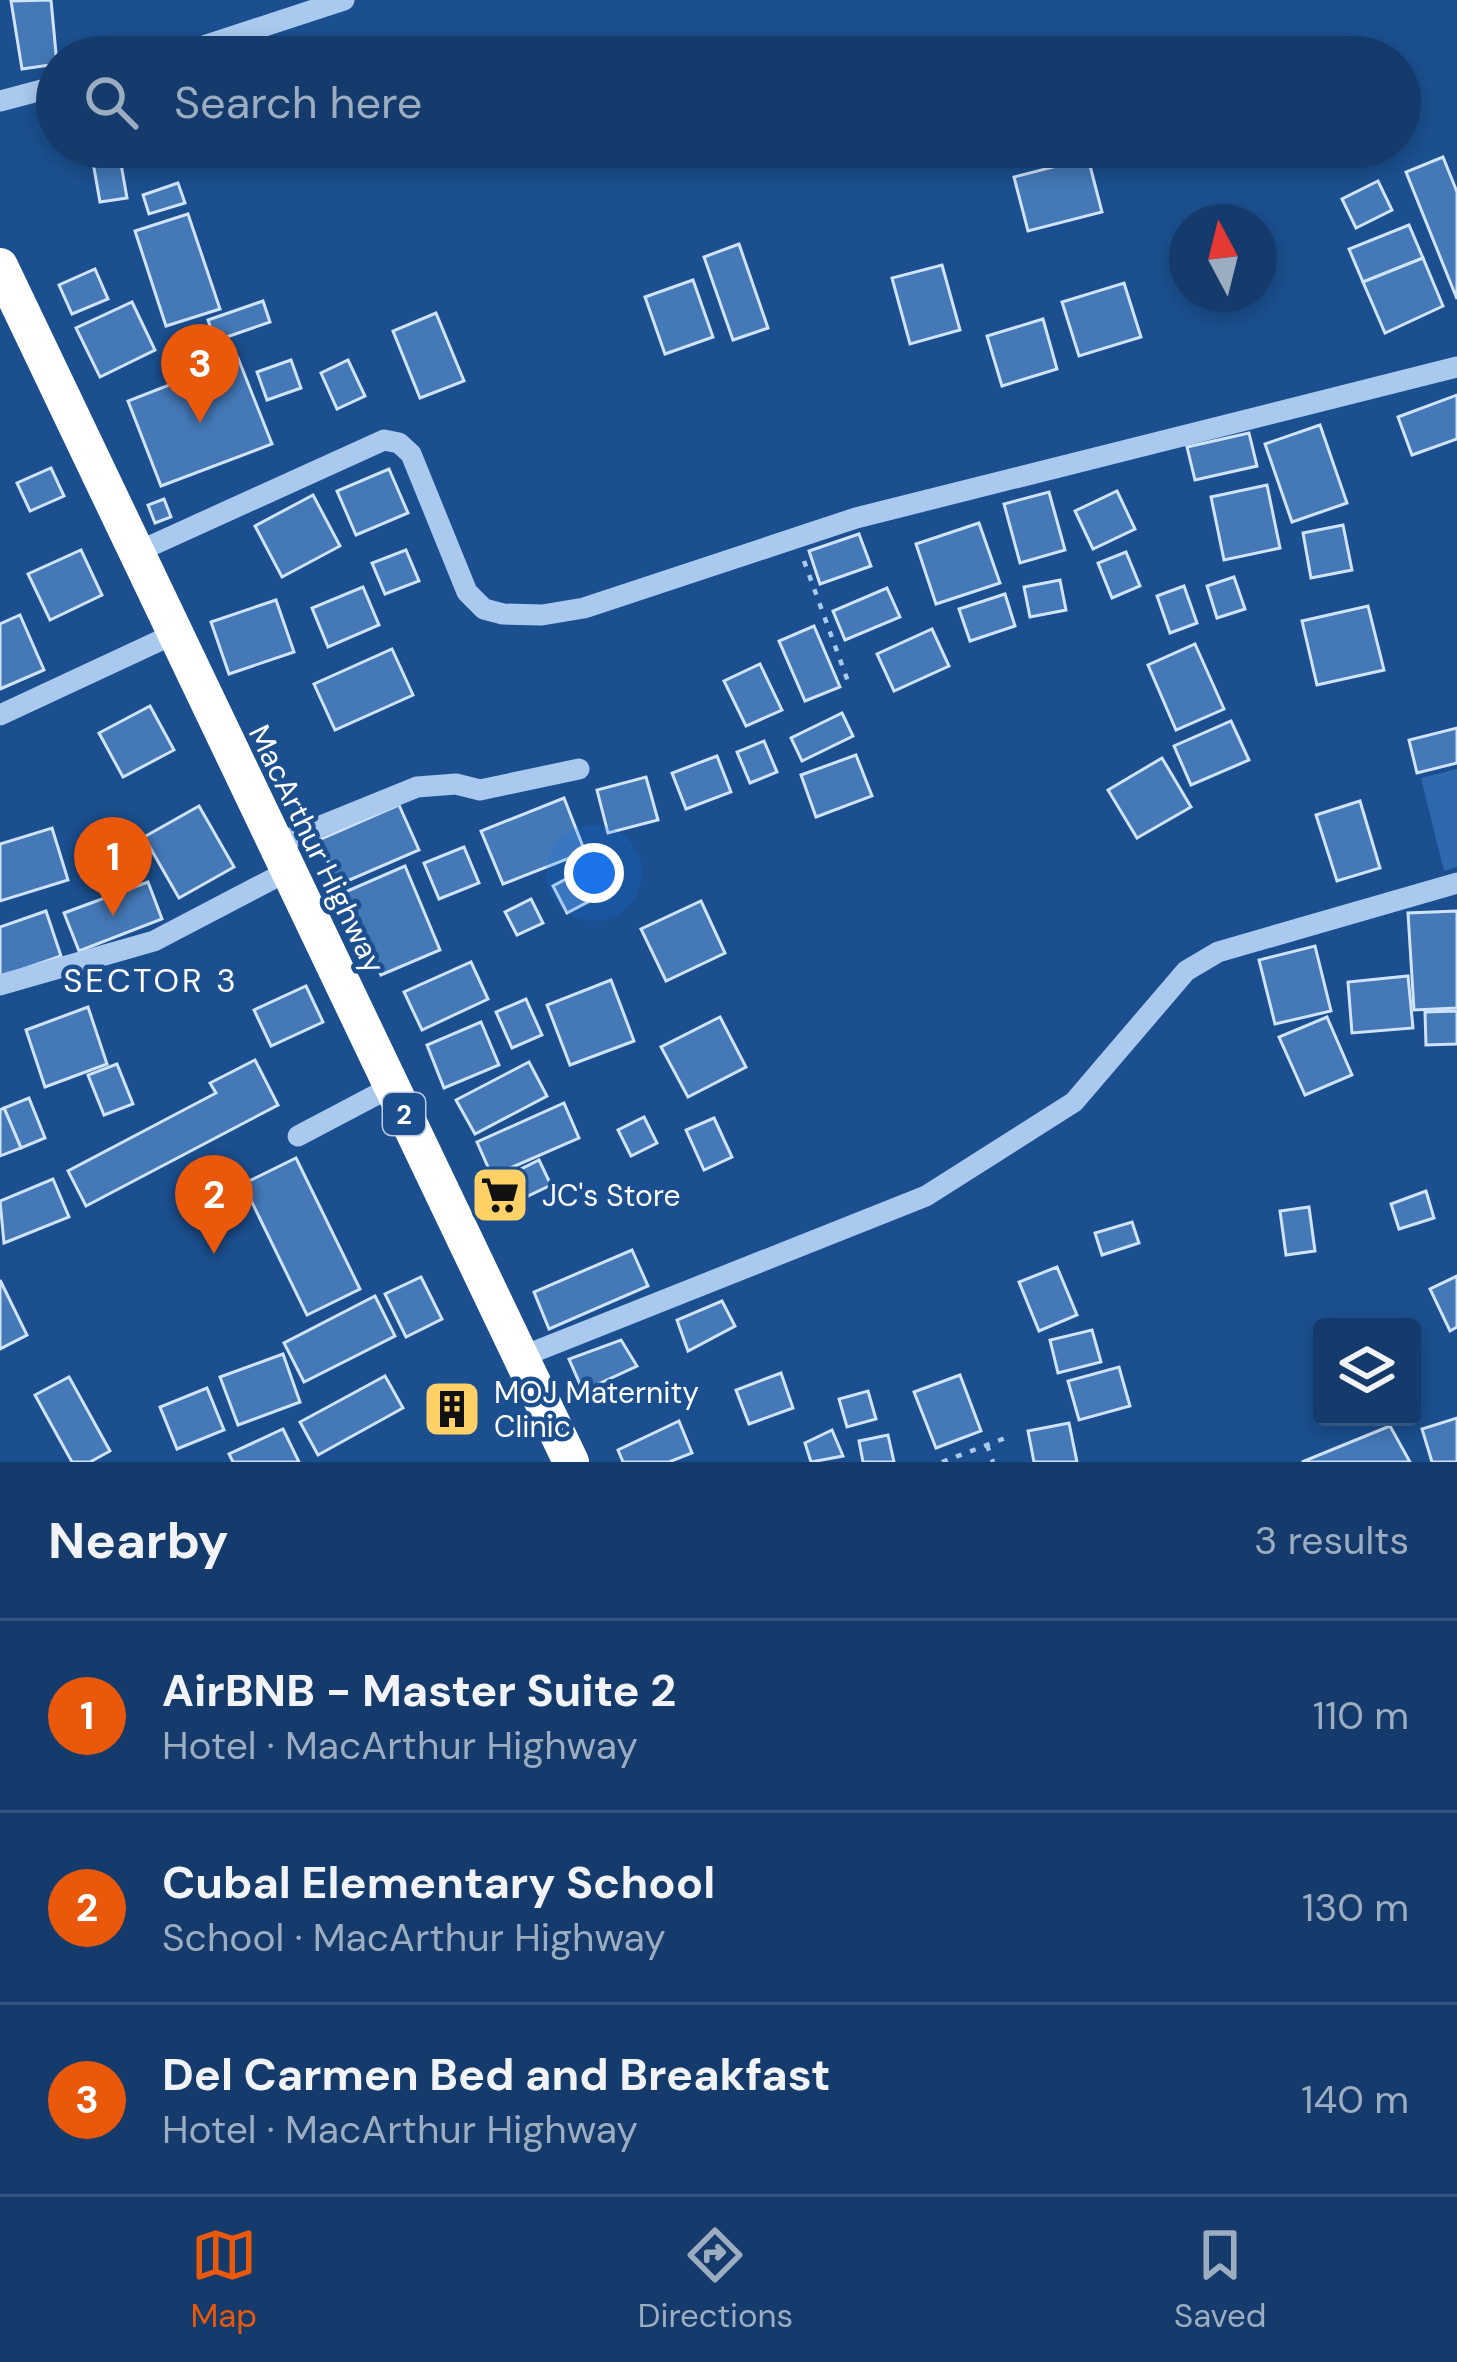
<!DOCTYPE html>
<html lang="en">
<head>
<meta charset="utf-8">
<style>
	:root { --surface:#143b6b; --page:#214673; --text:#f1f3f6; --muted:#9dadc1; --line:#33557e; --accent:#ea580c }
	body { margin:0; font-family:"DM Sans",sans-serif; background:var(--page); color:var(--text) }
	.controls { position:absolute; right:36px; bottom:36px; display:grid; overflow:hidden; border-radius:12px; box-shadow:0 6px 18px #0003 }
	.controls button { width:108px; height:108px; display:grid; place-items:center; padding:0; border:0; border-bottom:3px solid var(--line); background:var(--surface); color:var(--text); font:60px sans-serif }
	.compass { position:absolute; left:1169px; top:204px; width:108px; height:108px; border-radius:50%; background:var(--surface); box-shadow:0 6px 18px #0003; rotate:353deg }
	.you { position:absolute; left:594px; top:873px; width:42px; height:42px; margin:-30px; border:9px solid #fff; border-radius:50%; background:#1a73e8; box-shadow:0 0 0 18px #1a73e833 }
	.badge { display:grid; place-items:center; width:78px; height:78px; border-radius:50%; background:var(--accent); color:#fff; font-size:39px; font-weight:700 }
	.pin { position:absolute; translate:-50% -99px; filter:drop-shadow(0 3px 6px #0008) }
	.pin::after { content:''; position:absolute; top:63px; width:42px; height:36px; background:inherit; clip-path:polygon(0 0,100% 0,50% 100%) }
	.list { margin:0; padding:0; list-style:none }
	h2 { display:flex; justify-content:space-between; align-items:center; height:156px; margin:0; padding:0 48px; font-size:51px }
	h2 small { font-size:39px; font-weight:400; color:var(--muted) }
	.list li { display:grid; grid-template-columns:78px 1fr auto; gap:36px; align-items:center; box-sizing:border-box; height:192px; padding:0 48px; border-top:3px solid var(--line) }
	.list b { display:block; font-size:45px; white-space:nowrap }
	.list p { margin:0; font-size:39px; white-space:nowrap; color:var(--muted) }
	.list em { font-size:39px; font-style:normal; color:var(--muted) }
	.icon { flex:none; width:66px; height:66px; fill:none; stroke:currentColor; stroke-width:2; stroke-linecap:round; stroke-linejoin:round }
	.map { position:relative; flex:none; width:1457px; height:1462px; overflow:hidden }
	.search { position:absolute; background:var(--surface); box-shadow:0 6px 18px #0003; left:36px; right:36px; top:36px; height:132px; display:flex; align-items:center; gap:30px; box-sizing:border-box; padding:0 42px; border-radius:66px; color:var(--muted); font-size:45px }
	.sheet { height:732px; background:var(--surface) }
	nav { display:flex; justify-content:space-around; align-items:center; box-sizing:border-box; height:168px; border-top:3px solid var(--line); background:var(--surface); font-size:33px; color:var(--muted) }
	nav a { display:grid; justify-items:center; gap:6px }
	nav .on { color:var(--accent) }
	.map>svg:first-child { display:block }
	.pitch { fill:#2e69ad }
	.building { fill:#4478b7; stroke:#cfe3fa; stroke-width:3 }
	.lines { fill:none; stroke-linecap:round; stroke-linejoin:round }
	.path { stroke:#a9c9ee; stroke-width:4.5; stroke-dasharray:6 9; stroke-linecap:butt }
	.minor { stroke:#a9c9ee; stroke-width:21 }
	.highway { stroke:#fff; stroke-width:36 }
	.labels { text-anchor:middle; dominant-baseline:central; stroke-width:9; stroke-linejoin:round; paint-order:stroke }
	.shield { fill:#1b4f8f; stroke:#bbcadd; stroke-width:3 }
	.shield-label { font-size:27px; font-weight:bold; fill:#fff }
	.street-label { font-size:30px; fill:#fff; stroke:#1b4f8f }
	.poi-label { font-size:30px; fill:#fff; stroke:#1b4f8f; text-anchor:start }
	.neighbourhood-label { font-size:33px; letter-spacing:3px; fill:#fff; stroke:#1b4f8f }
</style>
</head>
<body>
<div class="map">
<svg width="1457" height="1462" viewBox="0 0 1457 1462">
	<rect width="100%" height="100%" fill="#1b4f8f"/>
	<polygon class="pitch" points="1457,769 1457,867 1444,871 1421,778"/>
	<g class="building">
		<polygon points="51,0 57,64 22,69 11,1"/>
		<polygon points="118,147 127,198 100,202 91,151"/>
		<polygon points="1443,157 1457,192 1457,299 1406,172"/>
		<polygon points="1088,158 1102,212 1028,231 1014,177"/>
		<polygon points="1378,181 1392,210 1356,228 1342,199"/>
		<polygon points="178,183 185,203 149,214 143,195"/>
		<polygon points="188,214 220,309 166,326 135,231"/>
		<polygon points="1409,225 1423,258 1363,282 1349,249"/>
		<polygon points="739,244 768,328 733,340 704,257"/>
		<polygon points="1423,258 1443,306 1385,333 1363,282"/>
		<polygon points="942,265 960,330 910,344 892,278"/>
		<polygon points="95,269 108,299 72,314 59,285"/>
		<polygon points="693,280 713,337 665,354 645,297"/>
		<polygon points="1124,283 1141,337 1079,356 1062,302"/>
		<polygon points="263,301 270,322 215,341 208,320"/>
		<polygon points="132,302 155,350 100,377 76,328"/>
		<polygon points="436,313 464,381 420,398 393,331"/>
		<polygon points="1043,319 1057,369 1002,386 987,336"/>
		<polygon points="238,358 272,444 161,486 128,401"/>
		<polygon points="291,360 301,388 267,400 257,372"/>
		<polygon points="348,360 365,396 337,409 321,373"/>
		<polygon points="1457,395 1457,439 1412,455 1398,417"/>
		<polygon points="1320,425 1347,503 1292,522 1265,444"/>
		<polygon points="1249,433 1257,466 1195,480 1187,447"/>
		<polygon points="51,468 64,496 30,511 17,483"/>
		<polygon points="389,469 408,513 356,535 337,491"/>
		<polygon points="1267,485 1280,548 1224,560 1211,497"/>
		<polygon points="1117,491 1135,529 1093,549 1075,511"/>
		<polygon points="1049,492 1065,550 1020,563 1004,504"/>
		<polygon points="313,495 340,546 282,577 255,526"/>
		<polygon points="164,499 171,517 155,523 148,505"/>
		<polygon points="979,523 1000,583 936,604 916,544"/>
		<polygon points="1343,525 1352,570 1311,578 1303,533"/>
		<polygon points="859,534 871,566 820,584 809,551"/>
		<polygon points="81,550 102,595 50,620 28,574"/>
		<polygon points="406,550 419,581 385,594 372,563"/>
		<polygon points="1126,552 1140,586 1112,598 1098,563"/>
		<polygon points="1234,577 1245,609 1217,618 1207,586"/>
		<polygon points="1060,580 1066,610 1030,617 1024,587"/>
		<polygon points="1184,586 1197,623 1170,633 1157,596"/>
		<polygon points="363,587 379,625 328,647 312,608"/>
		<polygon points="887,588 900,617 845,640 833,611"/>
		<polygon points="1005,594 1015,626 970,641 959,609"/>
		<polygon points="276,600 294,652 229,674 211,622"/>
		<polygon points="1368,606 1384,670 1317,685 1302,621"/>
		<polygon points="20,615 44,670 0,689 0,624"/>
		<polygon points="814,626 840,687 805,701 779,641"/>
		<polygon points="932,629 949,666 894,691 877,654"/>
		<polygon points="1195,644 1224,709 1176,730 1148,665"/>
		<polygon points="392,649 413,695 335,730 314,684"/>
		<polygon points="760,664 782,710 746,726 724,681"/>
		<polygon points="150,706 174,750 123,777 99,733"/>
		<polygon points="842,713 853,736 802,761 791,738"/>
		<polygon points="1231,721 1249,760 1191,785 1174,746"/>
		<polygon points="1457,728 1457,763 1417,773 1409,740"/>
		<polygon points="764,741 777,772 750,783 737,752"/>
		<polygon points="856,755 872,796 816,817 801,775"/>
		<polygon points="717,756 731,792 686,809 672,773"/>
		<polygon points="1162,758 1191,807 1137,838 1108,790"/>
		<polygon points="646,777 658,820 608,833 597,790"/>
		<polygon points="564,798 585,852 503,884 481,831"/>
		<polygon points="1360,801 1380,868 1337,881 1316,815"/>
		<polygon points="399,805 419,850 338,885 319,840"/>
		<polygon points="199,806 234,867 179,898 144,837"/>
		<polygon points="52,828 68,880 0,901 0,844"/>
		<polygon points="464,847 479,883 439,899 424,863"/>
		<polygon points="405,866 440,950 381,975 345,892"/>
		<polygon points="587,868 601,895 567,913 553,886"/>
		<polygon points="148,882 162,919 79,951 64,913"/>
		<polygon points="531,899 543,923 517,935 505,912"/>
		<polygon points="701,901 725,953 666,981 641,929"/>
		<polygon points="46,911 61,956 0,977 0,927"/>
		<polygon points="1457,911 1457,1008 1414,1010 1408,913"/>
		<polygon points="1315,946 1331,1011 1275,1024 1259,960"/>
		<polygon points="471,962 488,999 422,1030 404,992"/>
		<polygon points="1408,976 1413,1028 1352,1033 1348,982"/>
		<polygon points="611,980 634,1041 570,1065 547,1005"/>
		<polygon points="306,986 323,1022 271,1046 254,1010"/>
		<polygon points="526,999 542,1035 512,1048 496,1012"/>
		<polygon points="88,1007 107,1064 45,1087 26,1030"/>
		<polygon points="1457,1011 1457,1044 1426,1045 1425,1012"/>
		<polygon points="720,1017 746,1067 688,1097 661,1047"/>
		<polygon points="1327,1017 1352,1075 1305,1095 1279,1037"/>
		<polygon points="481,1022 499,1065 444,1088 427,1045"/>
		<polygon points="255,1060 278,1105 86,1206 68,1171 216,1093 210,1083"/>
		<polygon points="529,1062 547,1096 475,1134 456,1100"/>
		<polygon points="117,1064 133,1104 104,1115 88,1075"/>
		<polygon points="29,1098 45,1138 21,1148 4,1108"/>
		<polygon points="564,1103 579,1138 492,1176 477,1142"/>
		<polygon points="4,1108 21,1148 0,1156 0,1110"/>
		<polygon points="644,1117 657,1143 631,1156 618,1130"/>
		<polygon points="714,1118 732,1157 704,1170 686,1130"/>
		<polygon points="296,1158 360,1289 307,1315 243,1184"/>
		<polygon points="539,1160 551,1185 501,1209 489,1185"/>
		<polygon points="53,1179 69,1217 4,1243 0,1201"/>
		<polygon points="1426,1191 1434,1218 1399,1229 1391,1204"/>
		<polygon points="1309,1207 1315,1251 1286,1255 1280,1211"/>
		<polygon points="1132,1222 1139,1243 1102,1255 1095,1233"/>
		<polygon points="632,1250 648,1286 549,1329 534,1292"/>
		<polygon points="1057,1267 1077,1315 1039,1331 1019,1282"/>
		<polygon points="1457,1276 1457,1327 1450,1331 1430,1289"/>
		<polygon points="421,1277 442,1319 406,1337 385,1294"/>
		<polygon points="0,1280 27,1335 0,1349"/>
		<polygon points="375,1296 395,1336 304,1382 284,1343"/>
		<polygon points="722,1301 735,1326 688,1351 677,1320"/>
		<polygon points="1092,1330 1101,1362 1058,1373 1050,1340"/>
		<polygon points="621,1340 637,1366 583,1391 569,1359"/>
		<polygon points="283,1354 300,1402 238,1425 220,1377"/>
		<polygon points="1119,1367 1130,1406 1079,1420 1068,1381"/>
		<polygon points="781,1373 793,1408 749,1424 736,1390"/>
		<polygon points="960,1375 981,1431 936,1448 914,1392"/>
		<polygon points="385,1376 403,1408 318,1455 300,1422"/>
		<polygon points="69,1377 110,1451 90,1462 72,1462 35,1395"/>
		<polygon points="458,1386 475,1419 446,1433 430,1400"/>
		<polygon points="207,1388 224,1430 177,1449 160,1407"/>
		<polygon points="868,1391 876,1419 847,1427 839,1399"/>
		<polygon points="1457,1418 1457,1462 1432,1462 1422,1429"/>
		<polygon points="679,1421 692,1453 669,1462 623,1462 618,1450"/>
		<polygon points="1069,1423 1077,1462 1034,1462 1028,1431"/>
		<polygon points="1390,1426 1410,1462 1302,1462"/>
		<polygon points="283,1429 299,1462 233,1462 229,1454"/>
		<polygon points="832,1430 843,1456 811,1462 805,1443"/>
		<polygon points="888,1435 894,1462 863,1462 859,1441"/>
	</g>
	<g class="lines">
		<g class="path">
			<polyline points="804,561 850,687"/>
			<polyline points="987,1445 993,1462"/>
			<polyline points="942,1462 1008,1437"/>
		</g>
		<g class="minor">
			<polyline points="170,57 344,0"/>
			<polyline points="0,101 57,86"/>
			<polyline points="135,553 384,440 399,443 411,454 467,592 484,609 503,614 542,615 584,608 856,518 1457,367"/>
			<polyline points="0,715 174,634"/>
			<polyline points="274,845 417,787 456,784 480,790 579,769"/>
			<polyline points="0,985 154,941 286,872"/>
			<polyline points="298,1136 391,1087"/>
			<polyline points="521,1357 926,1196 1074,1102 1186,971 1218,952 1457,883"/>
		</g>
		<polyline class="highway" points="0,266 571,1462"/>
	</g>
	<defs>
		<g id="supermarket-square" transform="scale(3)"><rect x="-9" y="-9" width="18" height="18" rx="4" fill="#ffd166" stroke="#1b4f8f"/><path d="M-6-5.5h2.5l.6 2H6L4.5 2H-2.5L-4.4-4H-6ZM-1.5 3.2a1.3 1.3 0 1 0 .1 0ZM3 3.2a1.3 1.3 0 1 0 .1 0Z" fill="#111"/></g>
		<g id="building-square" transform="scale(3)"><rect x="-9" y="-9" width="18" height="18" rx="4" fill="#ffd166" stroke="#1b4f8f"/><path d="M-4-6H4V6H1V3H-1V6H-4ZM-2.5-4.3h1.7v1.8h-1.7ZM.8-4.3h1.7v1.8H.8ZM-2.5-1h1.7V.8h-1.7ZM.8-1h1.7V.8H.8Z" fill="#111"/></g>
	</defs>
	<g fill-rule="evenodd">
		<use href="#supermarket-square" x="500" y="1195"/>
		<use href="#building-square" x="452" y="1409"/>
	</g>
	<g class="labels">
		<rect class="shield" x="383" y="1093" width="42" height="42" rx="9"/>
		<g class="shield-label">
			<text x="404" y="1114">2</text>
		</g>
		<g class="street-label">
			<text transform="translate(317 849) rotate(64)">MacArthur Highway</text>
		</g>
		<g class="poi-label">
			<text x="542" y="1195">JC's Store</text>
			<text x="494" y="1392">MOJ Maternity<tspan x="494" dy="34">Clinic</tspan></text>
		</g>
		<g class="neighbourhood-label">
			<text x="151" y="980">SECTOR 3</text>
		</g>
	</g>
</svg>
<div class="controls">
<button><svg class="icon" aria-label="layers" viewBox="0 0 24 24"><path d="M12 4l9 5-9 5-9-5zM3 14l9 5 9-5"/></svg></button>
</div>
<svg class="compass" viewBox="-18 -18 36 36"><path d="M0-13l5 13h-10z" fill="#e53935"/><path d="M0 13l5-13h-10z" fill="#9dadc1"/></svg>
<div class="you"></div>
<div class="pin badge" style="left:113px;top:916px">1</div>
<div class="pin badge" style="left:214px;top:1254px">2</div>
<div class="pin badge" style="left:200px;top:423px">3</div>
<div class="search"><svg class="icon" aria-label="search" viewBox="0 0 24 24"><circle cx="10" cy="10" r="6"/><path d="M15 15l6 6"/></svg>Search here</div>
</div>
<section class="sheet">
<h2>Nearby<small>3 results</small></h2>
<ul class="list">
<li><span class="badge">1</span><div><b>AirBNB - Master Suite 2</b><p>Hotel · MacArthur Highway</p></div><em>110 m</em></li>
<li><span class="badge">2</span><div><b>Cubal Elementary School</b><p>School · MacArthur Highway</p></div><em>130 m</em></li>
<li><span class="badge">3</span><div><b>Del Carmen Bed and Breakfast</b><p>Hotel · MacArthur Highway</p></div><em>140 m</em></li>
</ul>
</section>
<nav>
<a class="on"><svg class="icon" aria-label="map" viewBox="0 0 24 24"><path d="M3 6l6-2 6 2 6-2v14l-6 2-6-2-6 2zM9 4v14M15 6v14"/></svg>Map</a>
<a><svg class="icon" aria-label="directions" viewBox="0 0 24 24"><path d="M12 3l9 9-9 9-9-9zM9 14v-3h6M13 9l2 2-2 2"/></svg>Directions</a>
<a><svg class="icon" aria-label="saved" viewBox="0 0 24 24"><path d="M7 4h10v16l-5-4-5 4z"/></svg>Saved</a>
</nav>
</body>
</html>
